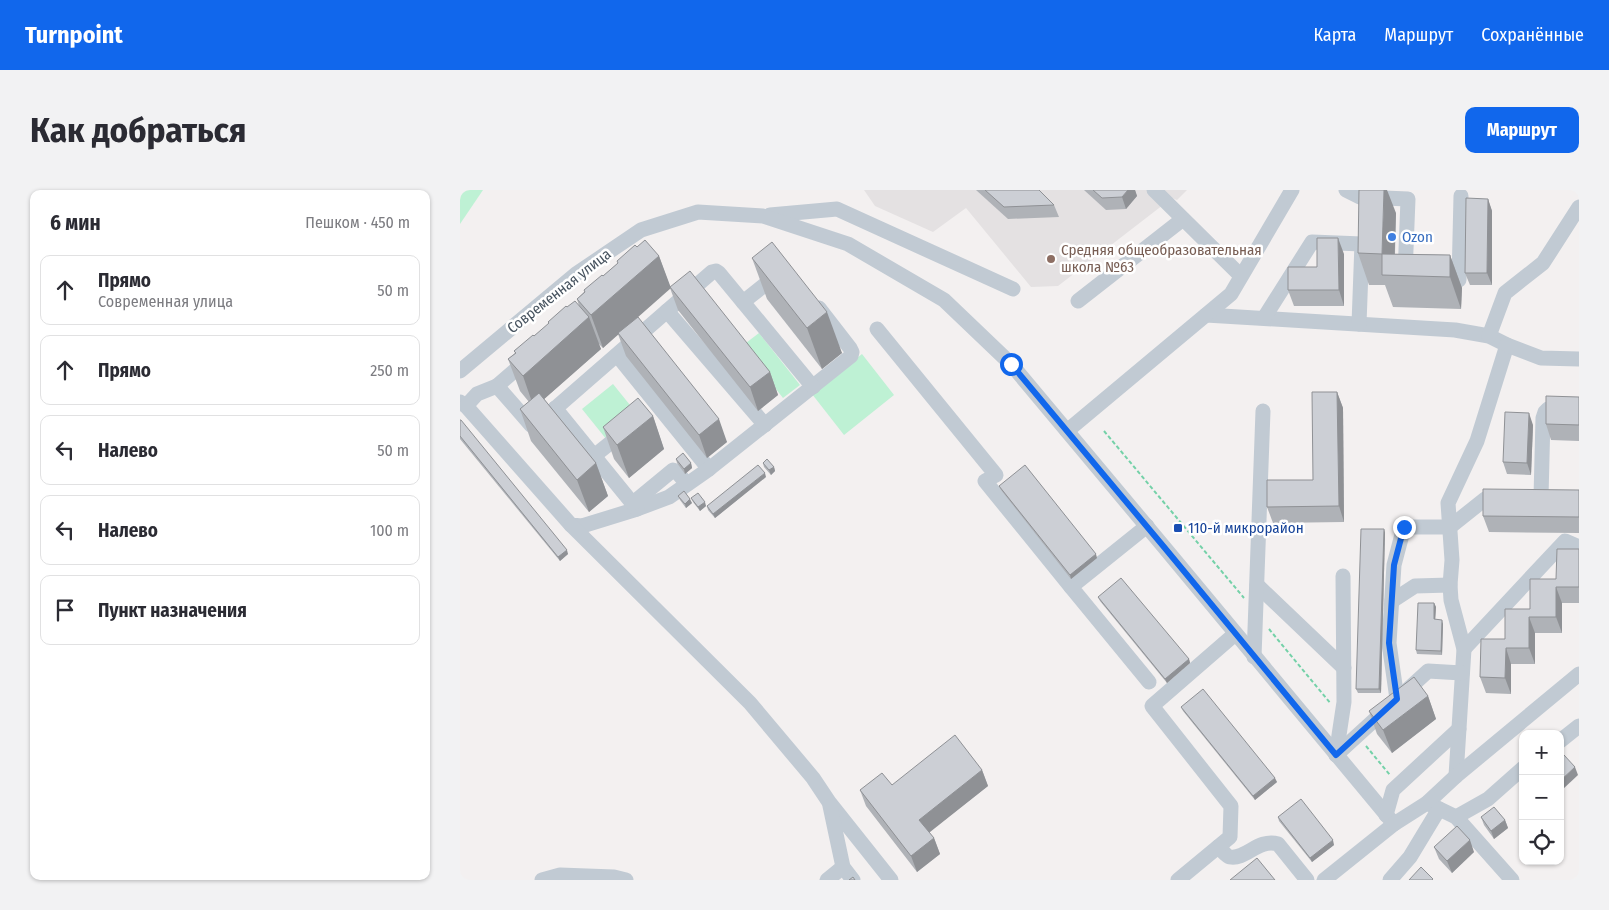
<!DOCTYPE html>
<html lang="ru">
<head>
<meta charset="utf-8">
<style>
	:root { --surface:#fff; --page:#f2f2f3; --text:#2b2b33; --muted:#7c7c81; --line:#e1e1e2; --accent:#1167ec }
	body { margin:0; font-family:"Fira Sans Condensed",sans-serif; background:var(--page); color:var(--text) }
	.controls { position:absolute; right:15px; bottom:15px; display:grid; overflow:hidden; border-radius:10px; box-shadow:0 1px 4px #0004 }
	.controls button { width:45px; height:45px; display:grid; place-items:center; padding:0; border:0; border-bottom:1px solid var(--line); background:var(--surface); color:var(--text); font:25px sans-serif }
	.stop { position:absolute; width:15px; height:15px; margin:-11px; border:4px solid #1167ec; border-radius:50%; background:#fff }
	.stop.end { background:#1167ec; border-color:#fff; box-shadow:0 1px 5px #0008 }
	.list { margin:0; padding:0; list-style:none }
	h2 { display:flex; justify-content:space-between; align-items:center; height:65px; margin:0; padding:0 20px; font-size:21px }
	h2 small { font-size:16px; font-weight:400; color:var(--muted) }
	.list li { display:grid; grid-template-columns:32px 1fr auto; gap:15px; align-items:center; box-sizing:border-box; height:70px; margin:0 10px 10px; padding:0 10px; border:1px solid var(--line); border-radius:10px }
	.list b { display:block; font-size:19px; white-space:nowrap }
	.list p { margin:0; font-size:16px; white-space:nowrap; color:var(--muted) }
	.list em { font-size:16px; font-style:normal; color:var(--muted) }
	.icon { flex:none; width:28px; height:28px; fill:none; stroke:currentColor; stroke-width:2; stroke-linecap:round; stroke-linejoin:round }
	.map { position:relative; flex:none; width:1119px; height:690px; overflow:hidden; border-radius:10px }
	header { display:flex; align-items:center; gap:30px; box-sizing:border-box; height:70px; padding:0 25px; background:var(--accent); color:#fff }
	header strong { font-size:24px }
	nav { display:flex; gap:28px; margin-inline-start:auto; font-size:18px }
	.intro { display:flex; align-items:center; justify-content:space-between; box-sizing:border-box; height:120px; padding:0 30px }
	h1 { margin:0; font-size:35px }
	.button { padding:12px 22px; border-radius:10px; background:var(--accent); color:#fff; font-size:18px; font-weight:700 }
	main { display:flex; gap:30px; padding:0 30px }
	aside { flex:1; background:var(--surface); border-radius:10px; box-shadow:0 1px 4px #0004 }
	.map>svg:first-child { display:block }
	.education { fill:#e4e1e2 }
	.green { fill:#bef1d4 }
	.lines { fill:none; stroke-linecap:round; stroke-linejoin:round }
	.path { stroke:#74d1a8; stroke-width:2; stroke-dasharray:4 2.5; stroke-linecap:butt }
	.minor { stroke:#c1cad3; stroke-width:15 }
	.wall { fill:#afb2b7 }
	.shaded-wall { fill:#8f9195 }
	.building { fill:#cccfd5; stroke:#8f9195 }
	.route { stroke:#1167ec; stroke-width:6 }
	.shop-dot { fill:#3f7fe0; stroke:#fff; stroke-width:2 }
	.education-dot { fill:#8d6e63; stroke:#fff; stroke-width:2 }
	.transit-dot { fill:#1a4fb4; stroke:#fff; stroke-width:2 }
	.labels { text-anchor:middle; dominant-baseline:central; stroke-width:5; stroke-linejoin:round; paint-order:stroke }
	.shop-label { font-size:15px; fill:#366cbe; stroke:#fff; text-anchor:start }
	.education-label { font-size:15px; fill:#785e54; stroke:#fff; text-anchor:start }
	.street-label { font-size:15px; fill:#47535f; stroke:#fff }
	.transit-label { font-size:15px; fill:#164399; stroke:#fff; text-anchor:start }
</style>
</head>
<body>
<header>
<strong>Turnpoint</strong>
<nav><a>Карта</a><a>Маршрут</a><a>Сохранённые</a></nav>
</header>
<div class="intro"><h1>Как добраться</h1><a class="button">Маршрут</a></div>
<main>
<aside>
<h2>6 мин<small>Пешком · 450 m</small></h2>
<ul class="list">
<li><svg class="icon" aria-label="ahead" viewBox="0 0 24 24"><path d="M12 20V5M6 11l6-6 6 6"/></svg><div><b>Прямо</b><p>Современная улица</p></div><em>50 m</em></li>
<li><svg class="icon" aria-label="ahead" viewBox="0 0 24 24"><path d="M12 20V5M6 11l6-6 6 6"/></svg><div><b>Прямо</b></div><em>250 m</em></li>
<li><svg class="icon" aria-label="left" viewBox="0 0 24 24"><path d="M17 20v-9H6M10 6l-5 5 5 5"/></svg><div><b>Налево</b></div><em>50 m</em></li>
<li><svg class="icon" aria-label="left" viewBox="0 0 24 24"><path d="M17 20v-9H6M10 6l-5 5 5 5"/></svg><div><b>Налево</b></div><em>100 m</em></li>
<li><svg class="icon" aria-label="arrive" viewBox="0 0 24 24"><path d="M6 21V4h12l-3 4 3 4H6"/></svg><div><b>Пункт назначения</b></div></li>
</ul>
</aside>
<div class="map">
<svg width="1119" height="690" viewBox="0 0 1119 690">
	<rect width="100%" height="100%" fill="#f3f0f0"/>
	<polygon class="education" points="404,0 727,0 717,10 712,8 598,96 571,97 506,18 473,42 415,16"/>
	<g class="green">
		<polygon points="0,0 23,0 0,34"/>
		<polygon points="299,143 340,195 323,208 282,156"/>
		<polygon points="402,164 434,205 384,245 352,204"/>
		<polygon points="153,194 178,225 147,250 122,219"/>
	</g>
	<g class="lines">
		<g class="path">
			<polyline points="644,241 784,408"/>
			<polyline points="809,439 871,514"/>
			<polyline points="906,556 930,585"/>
		</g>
		<g class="minor">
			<polyline points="694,0 781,86"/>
			<polyline points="886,0 900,7 948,9 945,85"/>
			<polyline points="310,25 377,19 553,99"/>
			<polyline points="979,89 999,90 1001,6"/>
			<polyline points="618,111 723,29"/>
			<polyline points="283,112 317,85"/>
			<polyline points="746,125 995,140 1029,146 1047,155 1017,251 988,313 992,370 990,395 991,410 1004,459 996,586"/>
			<polyline points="804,128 852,52 902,54"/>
			<polyline points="899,134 902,53"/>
			<polyline points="417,139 536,285 525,291 611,397"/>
			<polyline points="1029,146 1045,103 1083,73 1119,17"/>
			<polyline points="1047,155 1081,168 1119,169"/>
			<polyline points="157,165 249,279"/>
			<polyline points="0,181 116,84 181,40 238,22 303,26 388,54 484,110 551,174 704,357 934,634"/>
			<polyline points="37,196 68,169"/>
			<polyline points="0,212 6,216 111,335 122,336 177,319 209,307 249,279 391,166 392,162 390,158 359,118"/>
			<polyline points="6,216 17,204 37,196 71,235 75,236 207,121"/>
			<polyline points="95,218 177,319"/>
			<polyline points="305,235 207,121 252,82 256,81 259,83 353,197"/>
			<polyline points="607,241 771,104 832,0"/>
			<polyline points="134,266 164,242"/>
			<polyline points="1081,307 1083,228 1085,222 1088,219 1119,215"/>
			<polyline points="173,313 213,280 216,281 227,294"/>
			<polyline points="111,335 290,513 353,588 369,612 431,690"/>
			<polyline points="687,336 611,397 689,492"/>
			<polyline points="797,395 884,478"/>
			<polyline points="932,411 955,396 990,395"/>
			<polyline points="1004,459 1105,351 1119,357"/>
			<polyline points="794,467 803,221"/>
			<polyline points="937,509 929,453 934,375 944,337 990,337 1025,309 1043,308"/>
			<polyline points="1100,551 1119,536"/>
			<polyline points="876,565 884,512 883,386"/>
			<polyline points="876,565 968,481 1002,483"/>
			<polyline points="967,613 996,627 1052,690"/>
			<polyline points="370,616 383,677 393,690"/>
			<polyline points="926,625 933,600 999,539"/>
			<polyline points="996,627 1028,609 1063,578"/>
			<path d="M758,657C762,660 766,666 770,667C786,670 798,648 818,654L847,690"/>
			<polyline points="82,690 100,685 154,687 166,690"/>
			<polyline points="367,690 383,677"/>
			<polyline points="718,690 770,647 771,616 692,516 775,444"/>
			<polyline points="864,690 934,634 967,613 996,586 1119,484"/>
			<polyline points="930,690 950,667 979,619"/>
		</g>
	</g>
	<g class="wall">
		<polygon points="516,0 579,0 594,15 599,27 548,29"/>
		<polygon points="624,0 675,0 677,6 666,19 646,20"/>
		<polygon points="1028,9 1032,21 1032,95 1010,95 1005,83"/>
		<polygon points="936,23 935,64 990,65 1002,98 1001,119 933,117 925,95 909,95 898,63"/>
		<polygon points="177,57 199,66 210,97 310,182 318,205 298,221 218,120 210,98 174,130 267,252 247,268 166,166 158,144 143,158 138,153 141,159 84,209 136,273 148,306 129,322 71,251 60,219 69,212 60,201 48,169 55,163 54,161 74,146 89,134 88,132 107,117 119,116 117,109 124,102 124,100 143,86 158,73 157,71"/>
		<polygon points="884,64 884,116 834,116 828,100 857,77"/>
		<polygon points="292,68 382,163 362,179 307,109"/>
		<polygon points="877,202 883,218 884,332 813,333 807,317 853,290"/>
		<polygon points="1119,207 1119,251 1091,250 1086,234"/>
		<polygon points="193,226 204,259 169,288 154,269 143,237"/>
		<polygon points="0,230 108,364 100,371 0,249"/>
		<polygon points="1073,235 1071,285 1047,284 1043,272"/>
		<polygon points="216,269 231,273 232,278 225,284 217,273"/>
		<polygon points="303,273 314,277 315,281 311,285 304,277"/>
		<polygon points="306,287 255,328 248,320 247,316"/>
		<polygon points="539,296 637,368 611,389 541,300"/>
		<polygon points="1119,300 1119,343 1029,342 1023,326"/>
		<polygon points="218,306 232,313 226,318 220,310"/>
		<polygon points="231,308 246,316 240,321 233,312"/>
		<polygon points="924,339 925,343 921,503 898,503 896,499"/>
		<polygon points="1119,359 1119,413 1102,413 1102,443 1075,443 1075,474 1051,474 1051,504 1026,503 1020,487 1045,449 1096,389"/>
		<polygon points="638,407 729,469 730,473 707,493 640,411"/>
		<polygon points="974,413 976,417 975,429 983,434 982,465 957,464 956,460"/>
		<polygon points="968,506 976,529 932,563 917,544 909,521"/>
		<polygon points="721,517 817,592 795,610 723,521"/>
		<polygon points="522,580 528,596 469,642 474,648 480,664 457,682 406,616 400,600"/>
		<polygon points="818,627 874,655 852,672 819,631"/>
		<polygon points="1021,627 1045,630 1048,638 1034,649 1024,635"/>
		<polygon points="974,657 1014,662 992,683 979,669"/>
	</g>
	<g class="shaded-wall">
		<polygon points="668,0 675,0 677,6 666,19 662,7"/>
		<polygon points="924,0 927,0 936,23 934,85 922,64"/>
		<polygon points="1028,9 1032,21 1032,95 1027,83"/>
		<polygon points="878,48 884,64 884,116 879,100"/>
		<polygon points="990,65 1002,98 1001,119 990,87"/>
		<polygon points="199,66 211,98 143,158 131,125"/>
		<polygon points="367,122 382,163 362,179 347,138"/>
		<polygon points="129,127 141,159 74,218 63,186"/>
		<polygon points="310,182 318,205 298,221 290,197"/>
		<polygon points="877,202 883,218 884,332 879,316"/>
		<polygon points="1069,223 1073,235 1071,285 1067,273"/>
		<polygon points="193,226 204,259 169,288 157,255"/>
		<polygon points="259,229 267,252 247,268 239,245"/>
		<polygon points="136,273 148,306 129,322 117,290"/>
		<polygon points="231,273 232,278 225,284 224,279"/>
		<polygon points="314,277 315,281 311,285 309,280"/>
		<polygon points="305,283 306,287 255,328 253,324"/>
		<polygon points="230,309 232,313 226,318 225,314"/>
		<polygon points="245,312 246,316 240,321 238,317"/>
		<polygon points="924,339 925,343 921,503 919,499"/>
		<polygon points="107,360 108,364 100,371 98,367"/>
		<polygon points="636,364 637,368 611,389 610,385"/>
		<polygon points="1096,397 1102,413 1102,443 1096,427"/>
		<polygon points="974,413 976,417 975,433 974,429"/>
		<polygon points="1069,427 1075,443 1075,474 1069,458"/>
		<polygon points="982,430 983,434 982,465 981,461"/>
		<polygon points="1046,458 1051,474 1051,504 1045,488"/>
		<polygon points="729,469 730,473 707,493 705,489"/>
		<polygon points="968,506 976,529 932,563 923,540"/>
		<polygon points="1115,577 1118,585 1102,600 1100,597 1100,591"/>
		<polygon points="522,580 528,596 465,646 459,630"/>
		<polygon points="815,588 817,592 795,610 793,606"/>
		<polygon points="1045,630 1048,638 1034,649 1031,641"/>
		<polygon points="474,648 480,664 457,682 451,666"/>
		<polygon points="873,650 874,655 852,672 850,668"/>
		<polygon points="1010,650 1014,662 992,683 987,671"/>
	</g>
	<g class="building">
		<polygon points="525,0 579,0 594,15 544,17"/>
		<polygon points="633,0 668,0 662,7 642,8"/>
		<polygon points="899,0 924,0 922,64 898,63"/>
		<polygon points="1006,8 1028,9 1027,83 1005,83"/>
		<polygon points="857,48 878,48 879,100 828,100 828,77 857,77"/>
		<polygon points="185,50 199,66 131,125 117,109 125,102 124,100 142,85 143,86 158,73 157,71 175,55 177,57"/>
		<polygon points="312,52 367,122 347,138 292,68"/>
		<polygon points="922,64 990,65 990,87 922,85"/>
		<polygon points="230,81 310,182 290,197 210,97"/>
		<polygon points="115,111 129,127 63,186 48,169 56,163 54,161 73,145 74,146 89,133 88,132 106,116 107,117"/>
		<polygon points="178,127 259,229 239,245 158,143"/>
		<polygon points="852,202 877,202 879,316 807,317 807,290 853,290"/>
		<polygon points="79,203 136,273 117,290 60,219"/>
		<polygon points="1086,206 1119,207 1119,235 1086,234"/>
		<polygon points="178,208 193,226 157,255 143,237"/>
		<polygon points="1045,222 1069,223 1067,273 1043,272"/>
		<polygon points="0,230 1,230 107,360 98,367 0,246"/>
		<polygon points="223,263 231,273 224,279 216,269"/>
		<polygon points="307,269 314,277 309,280 303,273"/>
		<polygon points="298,275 305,283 253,324 247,316"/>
		<polygon points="565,275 636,364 610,385 539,296"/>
		<polygon points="1023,299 1119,300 1119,327 1023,326"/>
		<polygon points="224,301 230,309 225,314 218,306"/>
		<polygon points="238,303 245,312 238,317 231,308"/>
		<polygon points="901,339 924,339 919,499 896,499"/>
		<polygon points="1097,359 1119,359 1119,397 1096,397 1096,427 1069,427 1069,458 1046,458 1045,488 1020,487 1021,449 1045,449 1045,419 1070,419 1070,389 1096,389"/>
		<polygon points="661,388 729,469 705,489 638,407"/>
		<polygon points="958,413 974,413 974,429 982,430 981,461 956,460"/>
		<polygon points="954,487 968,506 923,540 909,521"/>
		<polygon points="743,499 815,588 793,606 721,517"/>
		<polygon points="495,545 522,580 459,630 474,648 451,666 400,600 422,583 432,595"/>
		<polygon points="1104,565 1115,577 1100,591 1100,569"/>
		<polygon points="1063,592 1063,599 1059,595"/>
		<polygon points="841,609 873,650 850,668 818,627"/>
		<polygon points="1034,617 1045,630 1031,641 1021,627"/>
		<polygon points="997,636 1010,650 987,671 974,657"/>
		<polygon points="797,668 815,690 770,690"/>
		<polygon points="961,677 973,689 972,690 949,690"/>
		<polygon points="393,687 395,690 389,690"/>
	</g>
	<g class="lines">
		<polyline class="route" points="551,174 704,357 876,565 937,509 929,453 934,375 944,337"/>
	</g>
	<circle class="shop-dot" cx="932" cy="47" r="5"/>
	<circle class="education-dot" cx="591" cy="69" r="5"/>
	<rect class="transit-dot" x="713" y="333" width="10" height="10" rx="2.5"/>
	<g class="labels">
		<g class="shop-label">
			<text x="942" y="47">Ozon</text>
		</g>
		<g class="education-label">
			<text x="601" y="60">Средняя общеобразовательная<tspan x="601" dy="17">школа №63</tspan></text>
		</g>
		<g class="street-label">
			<text transform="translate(99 101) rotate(-38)">Современная улица</text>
		</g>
		<g class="transit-label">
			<text x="728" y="338">110-й микрорайон</text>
		</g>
	</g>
</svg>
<div class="controls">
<button>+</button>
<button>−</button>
<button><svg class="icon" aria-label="locate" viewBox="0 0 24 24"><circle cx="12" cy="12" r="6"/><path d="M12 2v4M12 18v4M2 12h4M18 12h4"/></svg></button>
</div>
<div class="stop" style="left:551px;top:174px"></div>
<div class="stop end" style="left:944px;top:337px"></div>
</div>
</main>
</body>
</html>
